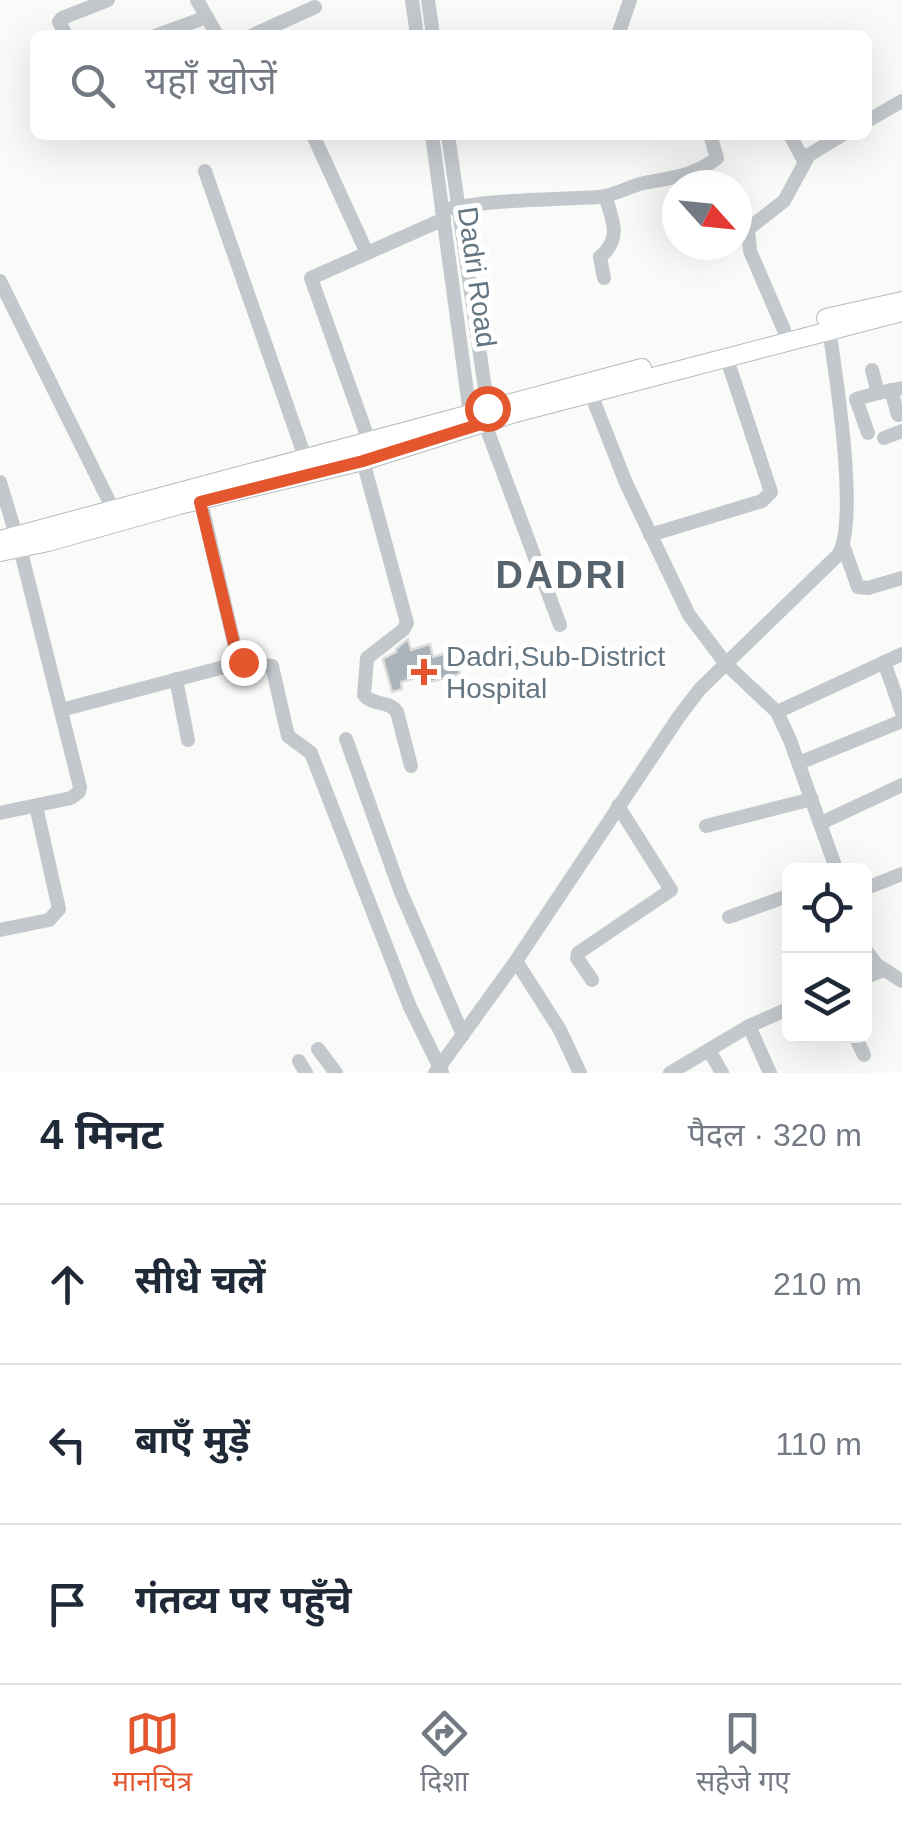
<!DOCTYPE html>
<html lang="hi">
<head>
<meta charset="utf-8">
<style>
	:root { --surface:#fff; --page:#f2f2f3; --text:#1f2937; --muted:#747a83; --line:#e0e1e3; --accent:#e4572e }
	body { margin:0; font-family:Arial,"Noto Sans Devanagari",sans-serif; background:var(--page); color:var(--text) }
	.controls { position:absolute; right:30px; bottom:30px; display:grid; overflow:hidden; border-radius:15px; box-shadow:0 10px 40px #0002 }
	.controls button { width:90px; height:90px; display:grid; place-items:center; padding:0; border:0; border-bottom:2px solid var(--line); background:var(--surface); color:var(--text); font:50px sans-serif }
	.compass { position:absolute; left:662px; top:170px; width:90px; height:90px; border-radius:50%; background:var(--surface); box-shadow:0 10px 40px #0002; rotate:117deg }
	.stop { position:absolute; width:30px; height:30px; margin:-22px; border:8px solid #e4572e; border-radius:50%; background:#fff }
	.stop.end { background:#e4572e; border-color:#fff; box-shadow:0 2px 10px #0008 }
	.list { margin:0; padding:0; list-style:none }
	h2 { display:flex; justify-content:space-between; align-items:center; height:130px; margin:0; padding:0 40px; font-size:42px }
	h2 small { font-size:32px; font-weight:400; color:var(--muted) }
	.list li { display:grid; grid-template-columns:65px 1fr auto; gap:30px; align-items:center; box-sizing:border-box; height:160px; padding:0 40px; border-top:2px solid var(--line) }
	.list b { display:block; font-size:38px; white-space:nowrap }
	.list em { font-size:32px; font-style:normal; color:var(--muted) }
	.icon { flex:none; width:55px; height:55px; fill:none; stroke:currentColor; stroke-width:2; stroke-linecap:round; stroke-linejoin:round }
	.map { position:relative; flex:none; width:902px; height:1073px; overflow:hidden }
	.search { position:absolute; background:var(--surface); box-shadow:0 10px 40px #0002; left:30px; right:30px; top:30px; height:110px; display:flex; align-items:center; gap:25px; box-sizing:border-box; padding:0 35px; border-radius:15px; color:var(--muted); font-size:38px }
	.sheet { height:610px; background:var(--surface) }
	nav { display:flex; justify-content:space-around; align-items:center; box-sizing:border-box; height:140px; border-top:2px solid var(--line); background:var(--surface); font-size:28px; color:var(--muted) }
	nav a { display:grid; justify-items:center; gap:5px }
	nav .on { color:var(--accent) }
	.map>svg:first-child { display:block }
	.building { fill:#aab3b9; stroke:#dcdcda; stroke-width:2.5 }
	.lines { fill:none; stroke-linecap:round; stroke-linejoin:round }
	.major-casing { stroke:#b5babe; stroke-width:20 }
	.minor { stroke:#c3c8cc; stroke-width:14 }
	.major { stroke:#fff; stroke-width:18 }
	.route { stroke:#e4572e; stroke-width:12 }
	.poi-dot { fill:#e4572e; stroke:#fff; stroke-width:4 }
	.labels { text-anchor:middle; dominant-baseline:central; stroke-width:10; stroke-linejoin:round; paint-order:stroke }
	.street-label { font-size:28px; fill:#657683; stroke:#fff }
	.poi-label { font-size:28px; fill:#657683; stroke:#fff; text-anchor:start }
	.district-label { font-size:38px; font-weight:bold; letter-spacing:2.5px; fill:#57646e; stroke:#fff }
</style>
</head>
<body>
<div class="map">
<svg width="902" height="1073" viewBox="0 0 902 1073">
	<rect width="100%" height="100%" fill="#fafaf8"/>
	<polygon class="building" points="408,639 411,650 430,644 433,657 454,651 460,674 430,682 428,676 420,676 401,682 402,689 392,692 383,659 396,652 396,649"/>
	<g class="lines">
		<g class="major-casing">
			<g id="major">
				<polyline points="826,318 902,301"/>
				<polyline points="0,540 642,368"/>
				<polyline points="0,552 48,542 179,505 363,461 515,413 902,312"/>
			</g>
		</g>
		<g class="minor">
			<polyline points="197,0 217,35"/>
			<polyline points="412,0 417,35"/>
			<polyline points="428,0 433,35"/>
			<polyline points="66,35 59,22 62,18 108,0"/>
			<polyline points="157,35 207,17"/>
			<polyline points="253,35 315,7"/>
			<polyline points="618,35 630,0"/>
			<polyline points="867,121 902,101"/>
			<polyline points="313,135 367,253"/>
			<polyline points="432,135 471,421"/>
			<polyline points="448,135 489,416"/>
			<polyline points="790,135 804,161"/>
			<polyline points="205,171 307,463"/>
			<path d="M442,210C495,199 546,200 599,197C614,196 629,186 644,183C671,178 695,176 717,158L710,135"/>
			<path d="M604,278L600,257C622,239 613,220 605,196"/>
			<polyline points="0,281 113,509"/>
			<polyline points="784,330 750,251 748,229 784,201 809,155 842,135"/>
			<polyline points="872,370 878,393 902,388"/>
			<polyline points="891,390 898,415"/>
			<polyline points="591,394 626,483 689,615 726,664 777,712 790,740 837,871"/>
			<polyline points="482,416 560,625"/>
			<polyline points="868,433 856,399 878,393"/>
			<polyline points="884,438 902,431"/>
			<polyline points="369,441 311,278 444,219"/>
			<path d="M363,461L407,623L403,630L367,658L364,695C373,706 389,700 397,712L411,766"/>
			<polyline points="0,482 16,535"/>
			<polyline points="201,502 237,656 243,662 272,666 288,736 311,753 410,1007 442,1072"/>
			<polyline points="650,535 762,501 771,492 726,356"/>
			<polyline points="843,545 858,587 868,588 902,578"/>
			<polyline points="884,662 902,713"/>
			<polyline points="176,679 188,740"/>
			<polyline points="61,710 243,662"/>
			<polyline points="777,712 902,654"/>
			<polyline points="346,739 400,890 463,1035"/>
			<polyline points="799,763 902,721"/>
			<polyline points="0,813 71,798 79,792 80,787 20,548"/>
			<polyline points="821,823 902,785"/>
			<polyline points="706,826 812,799"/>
			<polyline points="864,889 902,874"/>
			<polyline points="729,917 790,895"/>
			<polyline points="0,930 49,920 59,909 36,806"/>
			<polyline points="864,948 877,965 902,981"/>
			<polyline points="516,961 560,1030 580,1073"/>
			<polyline points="864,978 883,970"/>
			<polyline points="592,980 577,958 578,953 671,890 618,806"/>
			<polyline points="749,1026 770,1073"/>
			<polyline points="855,1036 864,1055"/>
			<polyline points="318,1049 336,1073"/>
			<polyline points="709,1050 722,1073"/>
			<polyline points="299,1061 306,1073"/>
			<path d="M435,1073L516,961L680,715L700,689L839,554C859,515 835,370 828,322"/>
			<polyline points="670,1073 749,1026 790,1008"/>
		</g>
		<use href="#major" class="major"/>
	</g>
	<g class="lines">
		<polyline class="route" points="243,662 237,656 200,502 363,461 484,423 490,421 487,408"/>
	</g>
	<path class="poi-dot" d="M419 657h10v10h10v10h-10v10h-10v-10h-10v-10h10z"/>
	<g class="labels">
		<g class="street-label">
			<text transform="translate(477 277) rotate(82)">Dadri Road</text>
		</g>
		<g class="poi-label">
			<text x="446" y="656">Dadri,Sub-District<tspan x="446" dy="32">Hospital</tspan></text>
		</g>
		<g class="district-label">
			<text x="562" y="575">DADRI</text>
		</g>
	</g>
</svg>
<div class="controls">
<button><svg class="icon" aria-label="locate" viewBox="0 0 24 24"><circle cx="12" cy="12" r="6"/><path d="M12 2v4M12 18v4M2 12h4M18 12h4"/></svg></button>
<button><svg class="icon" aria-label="layers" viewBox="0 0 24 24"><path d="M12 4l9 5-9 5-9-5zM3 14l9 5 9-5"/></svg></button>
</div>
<svg class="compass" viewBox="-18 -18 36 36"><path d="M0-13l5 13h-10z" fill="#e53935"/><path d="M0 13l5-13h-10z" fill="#747a83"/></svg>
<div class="stop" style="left:487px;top:408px"></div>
<div class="stop end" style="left:243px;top:662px"></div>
<div class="search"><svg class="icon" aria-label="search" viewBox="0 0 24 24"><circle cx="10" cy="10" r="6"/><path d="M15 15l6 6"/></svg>यहाँ खोजें</div>
</div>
<section class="sheet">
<h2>4 मिनट<small>पैदल · 320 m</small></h2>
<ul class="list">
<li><svg class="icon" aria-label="ahead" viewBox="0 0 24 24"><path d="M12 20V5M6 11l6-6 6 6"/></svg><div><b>सीधे चलें</b></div><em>210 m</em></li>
<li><svg class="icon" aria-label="left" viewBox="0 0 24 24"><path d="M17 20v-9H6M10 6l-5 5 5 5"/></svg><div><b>बाएँ मुड़ें</b></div><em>110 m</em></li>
<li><svg class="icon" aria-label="arrive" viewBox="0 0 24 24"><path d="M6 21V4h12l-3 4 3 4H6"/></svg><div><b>गंतव्य पर पहुँचे</b></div></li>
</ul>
</section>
<nav>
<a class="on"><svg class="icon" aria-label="map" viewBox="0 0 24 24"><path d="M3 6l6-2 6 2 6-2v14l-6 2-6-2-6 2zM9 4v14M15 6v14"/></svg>मानचित्र</a>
<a><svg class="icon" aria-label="directions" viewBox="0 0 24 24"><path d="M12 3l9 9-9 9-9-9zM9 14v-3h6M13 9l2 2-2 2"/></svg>दिशा</a>
<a><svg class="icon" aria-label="saved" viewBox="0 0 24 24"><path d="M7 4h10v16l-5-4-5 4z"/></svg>सहेजे गए</a>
</nav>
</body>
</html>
